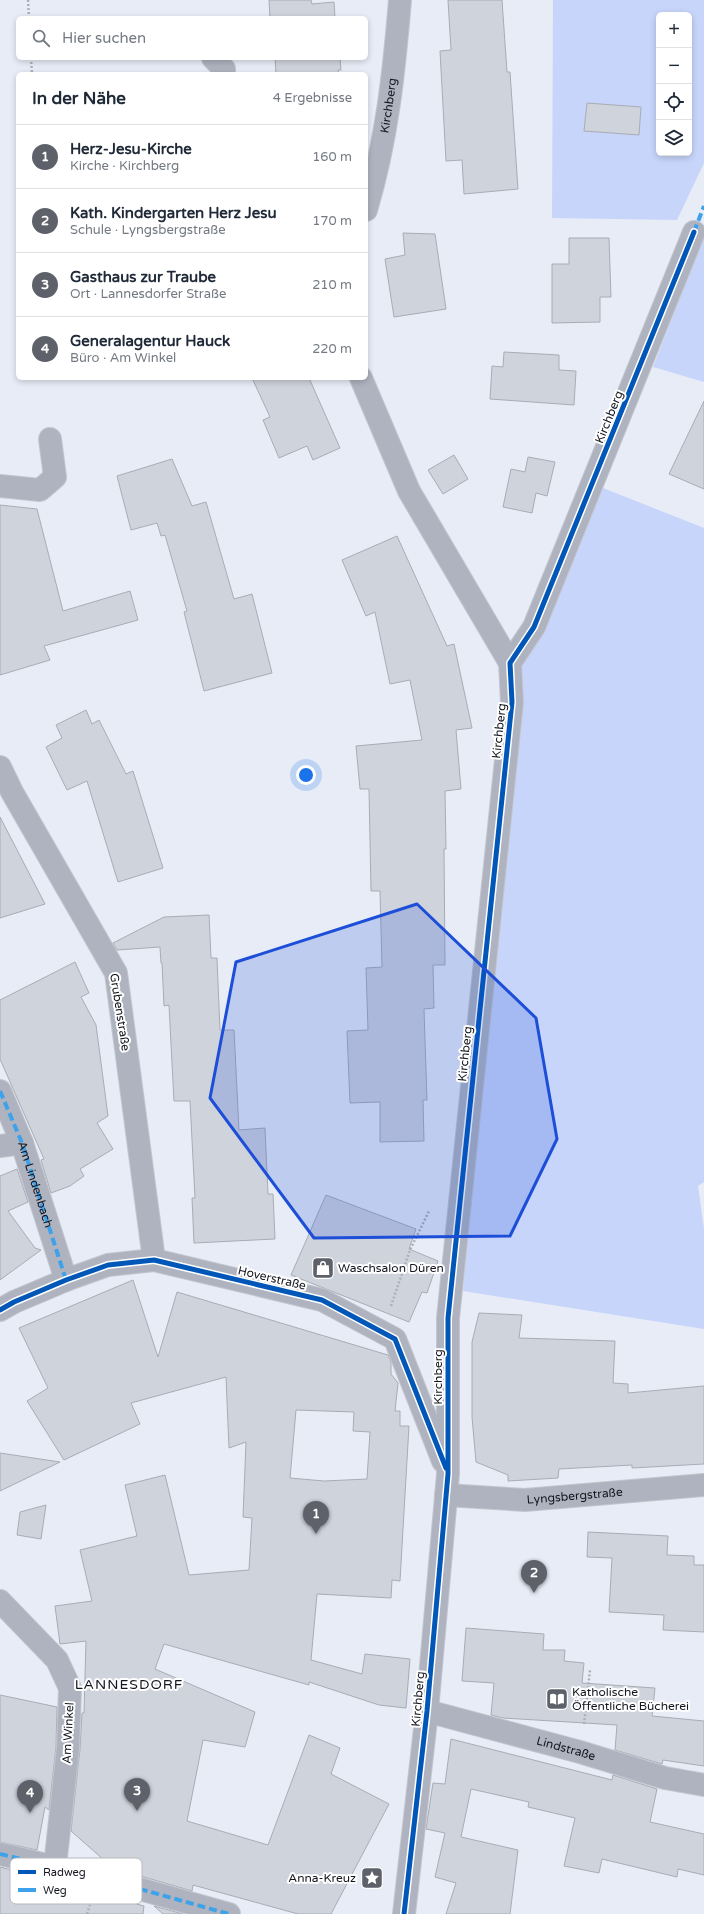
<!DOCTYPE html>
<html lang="de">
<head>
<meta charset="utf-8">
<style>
	:root { --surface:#fff; --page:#f6f6f7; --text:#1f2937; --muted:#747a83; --line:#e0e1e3; --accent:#5e616a }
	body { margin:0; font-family:"Varela Round",sans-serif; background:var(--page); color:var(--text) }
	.controls { position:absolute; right:12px; top:12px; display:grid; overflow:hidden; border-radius:6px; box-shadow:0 2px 6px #0003 }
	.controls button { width:36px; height:36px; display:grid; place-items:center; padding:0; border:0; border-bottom:1px solid var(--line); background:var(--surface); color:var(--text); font:20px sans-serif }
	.you { position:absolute; left:306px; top:775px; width:14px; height:14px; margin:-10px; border:3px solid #fff; border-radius:50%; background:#1a73e8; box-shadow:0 0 0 6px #1a73e833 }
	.badge { display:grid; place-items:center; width:26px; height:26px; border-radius:50%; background:var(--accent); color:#fff; font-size:13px; font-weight:700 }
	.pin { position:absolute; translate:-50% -33px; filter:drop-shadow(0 1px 2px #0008) }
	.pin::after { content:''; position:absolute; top:21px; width:14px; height:12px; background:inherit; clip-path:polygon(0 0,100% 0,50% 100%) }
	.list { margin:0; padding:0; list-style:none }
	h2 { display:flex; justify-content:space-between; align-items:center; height:52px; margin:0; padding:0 16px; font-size:17px }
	h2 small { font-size:13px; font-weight:400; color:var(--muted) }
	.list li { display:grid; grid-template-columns:26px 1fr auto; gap:12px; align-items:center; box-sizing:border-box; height:64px; padding:0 16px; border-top:1px solid var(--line) }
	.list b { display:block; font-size:15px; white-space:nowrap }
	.list p { margin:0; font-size:13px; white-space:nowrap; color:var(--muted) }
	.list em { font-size:13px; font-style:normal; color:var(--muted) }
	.icon { flex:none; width:22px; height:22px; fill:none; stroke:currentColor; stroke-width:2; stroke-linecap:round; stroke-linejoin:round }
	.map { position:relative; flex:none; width:704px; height:1914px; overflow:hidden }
	.search { position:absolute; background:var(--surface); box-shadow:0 2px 6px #0003; left:16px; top:16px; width:352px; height:44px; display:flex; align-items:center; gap:10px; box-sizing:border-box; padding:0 14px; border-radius:6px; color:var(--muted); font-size:15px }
	.panel { position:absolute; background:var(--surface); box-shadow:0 2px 6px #0003; left:16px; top:72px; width:352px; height:308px; border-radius:6px }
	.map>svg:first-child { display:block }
	.green { fill:#c7d5fa; fill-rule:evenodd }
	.building { fill:#cfd3dc; stroke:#a8acb4; fill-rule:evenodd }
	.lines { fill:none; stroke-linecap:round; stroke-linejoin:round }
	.minor-casing { stroke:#c3c6ce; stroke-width:24 }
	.path { stroke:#acb0ba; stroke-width:2.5; stroke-dasharray:2 2; stroke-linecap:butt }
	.minor { stroke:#aeb3bf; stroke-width:22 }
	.quiet { stroke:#3da2ea; stroke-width:4; stroke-dasharray:8 4; stroke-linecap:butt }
	.cycleway-casing { stroke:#fff; stroke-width:8 }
	.cycleway { stroke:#0057b8; stroke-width:5 }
	.marked { fill:#1d4ed8; fill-opacity:0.2; stroke:#1d4ed8; stroke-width:3; stroke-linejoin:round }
	.labels { text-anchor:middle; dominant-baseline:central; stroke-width:4; stroke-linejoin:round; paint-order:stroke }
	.street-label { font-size:12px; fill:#14161e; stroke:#fff }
	.poi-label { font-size:12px; fill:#14161e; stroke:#fff; text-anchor:start }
	.quarter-label { font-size:14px; letter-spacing:1px; fill:#14161e; stroke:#fff }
	.key { fill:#fff; stroke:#b8b9bc; stroke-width:1 }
	.key-label { font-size:11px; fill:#14161e }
</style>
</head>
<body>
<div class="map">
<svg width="704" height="1914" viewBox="0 0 704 1914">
	<rect width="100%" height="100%" fill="#e7ecf7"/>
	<g class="green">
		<path d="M553,0H704V163L677,220L552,218ZM659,15H689V153H659Z"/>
		<polygon points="704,236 704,382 653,367"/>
		<polygon points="603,488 704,528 704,1182 698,1186 704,1229 704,1329 463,1291 518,667 542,633"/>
	</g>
	<g class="building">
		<polygon points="269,0 311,0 312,4 334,2 335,18 270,18"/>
		<polygon points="448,0 502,0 507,72 510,72 518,189 464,194 462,160 446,161 440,51 451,50"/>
		<polygon points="275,58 340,58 341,70 338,70 339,74 276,74"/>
		<polygon points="587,103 641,107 639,135 584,131"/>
		<polygon points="403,233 435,234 446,309 394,317 385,259 405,255"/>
		<polygon points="569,238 609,238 611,297 600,297 600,322 552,323 552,264 569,264"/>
		<polygon points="504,352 559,355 559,370 576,371 574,405 490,399 492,366 503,367"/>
		<polygon points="252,378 309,378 340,448 313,460 307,446 279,458 263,420 270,417"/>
		<polygon points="704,401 704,489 669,474"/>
		<polygon points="454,455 468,479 443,494 428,470"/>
		<polygon points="528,457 555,462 547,496 536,493 532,513 503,507 511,469 525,472"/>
		<polygon points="172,459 192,506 206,502 234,599 252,594 272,673 204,691 184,612 187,611 165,535 161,536 157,523 131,530 117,476"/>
		<polygon points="0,505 37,509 63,611 130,591 138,620 44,646 50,660 0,675"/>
		<polygon points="397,536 447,646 454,644 472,728 456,730 461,789 445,791 446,849 444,849 445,965 433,965 434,1008 424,1009 427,1100 423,1100 424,1141 380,1142 380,1102 350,1103 347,1031 368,1030 366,968 382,967 380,891 371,891 369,789 360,789 356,746 422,740 410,680 390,684 375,612 366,616 342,560"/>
		<polygon points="86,710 92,724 99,720 126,774 133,771 163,868 118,882 87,781 67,790 46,747 62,738 56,725"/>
		<polygon points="0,817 45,904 0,918"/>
		<polygon points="209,915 211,958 217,958 220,1030 234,1030 239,1130 265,1128 268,1194 273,1194 275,1239 194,1243 192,1198 195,1198 190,1101 174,1101 169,1005 164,1006 162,963 161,963 160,947 117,950 113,943 164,917"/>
		<polygon points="75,962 89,993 81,997 96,1025 108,1116 97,1123 113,1149 80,1169 84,1176 70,1186 51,1193 41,1160 44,1159 0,1059 0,1000"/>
		<polygon points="17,1169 28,1202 8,1211 35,1248 41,1250 0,1280 0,1176"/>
		<polygon points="326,1195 416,1229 409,1249 438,1261 427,1293 422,1292 409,1322 291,1275"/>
		<path d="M133,1280L158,1357L177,1292L388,1355L391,1362V1374L398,1383L395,1411H400V1426H409L400,1581L392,1580L391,1598L317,1594L311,1660L362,1674L365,1654L410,1659L406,1708L379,1705L309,1682V1685L164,1644L155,1669L255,1712L245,1747L203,1740L187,1821L268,1845L309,1735L340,1748L331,1774L389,1804L331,1914H298L193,1885L192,1891L113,1868L71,1831L80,1749L82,1713H84L86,1641L60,1644L55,1606L92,1601L80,1550L137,1536L125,1485L165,1475L189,1575L249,1570L252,1518L243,1517L246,1442L229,1448L226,1377L131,1403L140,1424L64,1460L27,1401L48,1388L19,1328ZM296,1410L354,1412L353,1431L370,1432L367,1479L324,1481L290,1478Z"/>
		<polygon points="479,1313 522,1315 519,1338 615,1341 613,1383 628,1384 628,1393 704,1386 704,1464 632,1468 632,1465 559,1469 558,1478 508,1481 508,1475 476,1462 472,1417 472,1342"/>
		<polygon points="0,1453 60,1462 0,1491"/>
		<polygon points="46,1505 41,1539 17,1535 20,1512"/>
		<polygon points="588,1532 668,1536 667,1555 694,1556 694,1565 704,1565 704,1632 663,1630 664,1615 609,1612 612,1558 587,1557"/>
		<polygon points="466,1628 544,1634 543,1650 565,1650 564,1661 584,1663 582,1683 655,1688 652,1716 704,1721 704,1766 663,1760 662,1764 615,1750 617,1725 503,1718 491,1715 494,1683 462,1681"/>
		<polygon points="0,1695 57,1707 56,1747 49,1810 45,1807 37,1850 0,1842"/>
		<polygon points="451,1739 612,1780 613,1775 657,1789 650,1822 704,1834 704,1875 678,1869 677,1877 602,1859 599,1873 564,1866 575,1818 528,1807 529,1802 471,1789 461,1837 518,1850 510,1914 446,1914 456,1883 435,1877 445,1833 426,1829 433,1783 445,1784"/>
		<polygon points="0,1867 144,1906 143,1914 0,1914"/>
		<polygon points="154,1906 183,1914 163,1914"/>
	</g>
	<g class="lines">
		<g class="minor-casing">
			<g id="minor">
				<polyline points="213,58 224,69 224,74"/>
				<path id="s1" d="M366,210C387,140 394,72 400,0"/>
				<polyline points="361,378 409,491 510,663"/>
				<polyline points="0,486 40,490 55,477 50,439"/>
				<polyline points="0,767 12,792 116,973 154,1260"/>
				<path id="s2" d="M0,1091L22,1143L66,1280"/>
				<polyline points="0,1146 22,1143"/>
				<polyline points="0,1310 14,1302 66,1280 108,1265 154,1260 322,1300 395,1339 443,1461"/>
				<path id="s3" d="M446,1495L525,1500L704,1485"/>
				<polyline points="0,1601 57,1660 70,1688 68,1748 55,1866"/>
				<path id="s4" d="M427,1711L580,1752L665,1778L704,1785"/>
				<polyline points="0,1854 97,1877 229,1914"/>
				<polyline points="404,1914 427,1711 448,1474 448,1318 512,702 510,663 534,627 694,232"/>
			</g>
		</g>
		<g class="path">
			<polyline points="28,0 29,18"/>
			<polyline points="31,58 32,74"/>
			<polyline points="391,1306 410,1250 429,1211"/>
			<polyline points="584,1724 590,1670"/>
			<polyline points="87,1914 90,1905"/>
		</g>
		<use href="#minor" class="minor"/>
		<g class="quiet">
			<polyline points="694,232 704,206"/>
			<polyline points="0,1091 22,1143 66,1280"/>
			<polyline points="0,1854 97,1877 229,1914"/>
		</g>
		<g class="cycleway-casing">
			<g id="cycleway">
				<polyline points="0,1310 14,1302 66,1280 108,1265 154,1260 322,1300 395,1339 446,1468"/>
				<polyline points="404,1914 427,1711 448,1474 448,1318 512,702 510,663 534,627 694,232"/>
			</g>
		</g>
		<use href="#cycleway" class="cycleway"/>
	</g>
	<path class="marked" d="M417,904L536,1018L557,1139L510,1236L314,1238L210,1098L236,962Z"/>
	<defs>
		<g id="shop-square" transform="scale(1.15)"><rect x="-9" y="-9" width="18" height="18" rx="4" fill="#5e616a" stroke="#fff"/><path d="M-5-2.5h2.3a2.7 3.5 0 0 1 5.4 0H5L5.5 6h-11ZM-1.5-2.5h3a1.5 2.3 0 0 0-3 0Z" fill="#fff"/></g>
		<g id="library-square" transform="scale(1.15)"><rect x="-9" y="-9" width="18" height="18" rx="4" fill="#5e616a" stroke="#fff"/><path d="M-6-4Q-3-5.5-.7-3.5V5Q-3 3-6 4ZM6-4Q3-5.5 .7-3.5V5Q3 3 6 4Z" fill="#fff"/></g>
		<g id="sight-square" transform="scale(1.15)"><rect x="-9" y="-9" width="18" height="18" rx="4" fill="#5e616a" stroke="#fff"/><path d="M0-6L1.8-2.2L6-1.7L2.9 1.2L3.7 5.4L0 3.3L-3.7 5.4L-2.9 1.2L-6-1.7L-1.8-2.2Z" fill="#fff"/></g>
	</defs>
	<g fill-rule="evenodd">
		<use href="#shop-square" x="323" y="1268"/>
		<use href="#library-square" x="557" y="1699"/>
		<use href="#sight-square" x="372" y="1878"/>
	</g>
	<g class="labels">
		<g class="street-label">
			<text stroke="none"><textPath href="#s1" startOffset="107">Kirchberg</textPath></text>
			<text transform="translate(609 417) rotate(-68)">Kirchberg</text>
			<text transform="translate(499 731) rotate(-84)">Kirchberg</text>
			<text transform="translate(120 1012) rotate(81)">Grubenstraße</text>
			<text transform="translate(465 1054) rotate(-84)">Kirchberg</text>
			<text stroke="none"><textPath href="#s2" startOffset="100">Am Lindenbach</textPath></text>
			<text transform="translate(272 1278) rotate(13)">Hoverstraße</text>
			<text transform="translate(438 1377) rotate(-90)">Kirchberg</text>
			<text stroke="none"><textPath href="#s3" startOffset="129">Lyngsbergstraße</textPath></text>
			<text transform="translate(418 1699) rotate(-85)">Kirchberg</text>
			<text transform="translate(68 1733) rotate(-87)">Am Winkel</text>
			<text stroke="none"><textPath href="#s4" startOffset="144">Lindstraße</textPath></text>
		</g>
		<g class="poi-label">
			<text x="338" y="1268">Waschsalon Düren</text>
			<text x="572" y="1692">Katholische<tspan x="572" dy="14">Öffentliche Bücherei</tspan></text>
			<text x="356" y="1878" text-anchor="end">Anna-Kreuz</text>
		</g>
		<g class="quarter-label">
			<text x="129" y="1684">LANNESDORF</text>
		</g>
	</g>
	<rect x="10" y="1858" width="132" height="46" rx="6" class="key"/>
	<rect x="18" y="1870" width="18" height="4" fill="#0057b8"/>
	<rect x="18" y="1888" width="18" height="4" fill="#3da2ea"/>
	<g class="key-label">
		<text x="43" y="1876">Radweg</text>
		<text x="43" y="1894">Weg</text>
	</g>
</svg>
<div class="controls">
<button>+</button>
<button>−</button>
<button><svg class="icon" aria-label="locate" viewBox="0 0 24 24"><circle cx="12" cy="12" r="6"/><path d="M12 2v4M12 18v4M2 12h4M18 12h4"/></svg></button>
<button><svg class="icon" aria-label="layers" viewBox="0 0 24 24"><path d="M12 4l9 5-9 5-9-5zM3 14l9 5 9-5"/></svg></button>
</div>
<div class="you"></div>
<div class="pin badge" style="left:316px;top:1534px">1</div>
<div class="pin badge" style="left:534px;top:1593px">2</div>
<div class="pin badge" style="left:137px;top:1811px">3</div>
<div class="pin badge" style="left:30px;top:1813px">4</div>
<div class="search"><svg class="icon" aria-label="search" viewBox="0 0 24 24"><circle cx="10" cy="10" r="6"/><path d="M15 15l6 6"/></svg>Hier suchen</div>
<section class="panel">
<h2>In der Nähe<small>4 Ergebnisse</small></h2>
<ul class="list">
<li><span class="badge">1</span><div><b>Herz-Jesu-Kirche</b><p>Kirche · Kirchberg</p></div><em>160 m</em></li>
<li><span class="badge">2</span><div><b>Kath. Kindergarten Herz Jesu</b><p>Schule · Lyngsbergstraße</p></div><em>170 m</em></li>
<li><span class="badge">3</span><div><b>Gasthaus zur Traube</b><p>Ort · Lannesdorfer Straße</p></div><em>210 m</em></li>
<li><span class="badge">4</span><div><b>Generalagentur Hauck</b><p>Büro · Am Winkel</p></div><em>220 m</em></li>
</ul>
</section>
</div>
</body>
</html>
